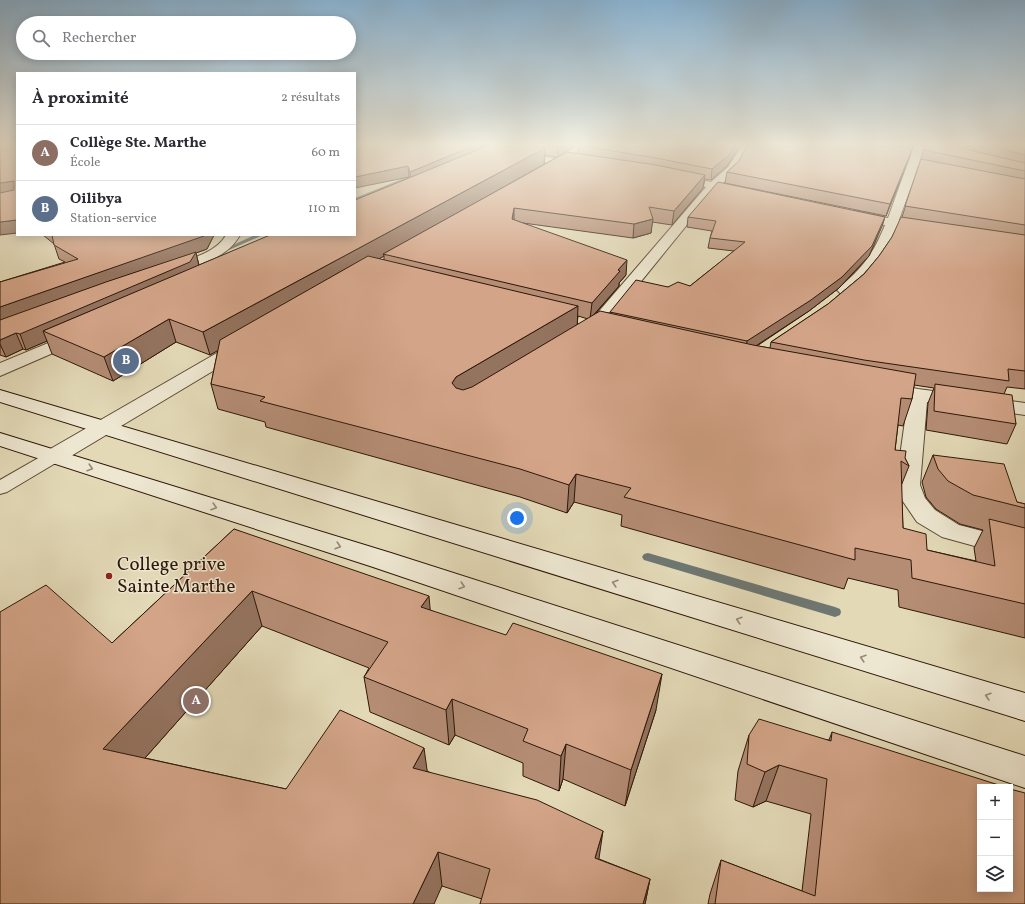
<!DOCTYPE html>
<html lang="fr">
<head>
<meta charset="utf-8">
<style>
	:root { --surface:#fff; --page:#f2f2f3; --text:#2b2b33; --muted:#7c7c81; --line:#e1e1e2; --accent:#1a73e8 }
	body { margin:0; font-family:Vollkorn,serif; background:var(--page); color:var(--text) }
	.controls { position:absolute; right:12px; bottom:12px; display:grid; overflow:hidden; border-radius:0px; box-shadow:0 2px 10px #0003 }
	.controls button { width:36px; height:36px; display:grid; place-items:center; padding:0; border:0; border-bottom:1px solid var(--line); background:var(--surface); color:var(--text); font:20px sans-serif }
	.you { position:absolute; left:517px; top:518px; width:14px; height:14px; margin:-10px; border:3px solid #fff; border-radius:50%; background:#1a73e8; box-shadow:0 0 0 6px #1a73e833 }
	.badge { display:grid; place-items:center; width:26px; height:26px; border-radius:50%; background:var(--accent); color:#fff; font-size:13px; font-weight:700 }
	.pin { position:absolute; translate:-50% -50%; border:2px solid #fff; box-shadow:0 1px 4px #0006 }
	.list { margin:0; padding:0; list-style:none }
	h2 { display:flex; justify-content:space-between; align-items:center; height:52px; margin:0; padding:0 16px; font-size:17px }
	h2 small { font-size:13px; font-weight:400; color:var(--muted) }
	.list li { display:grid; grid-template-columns:26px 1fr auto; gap:12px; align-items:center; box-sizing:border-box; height:56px; padding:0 16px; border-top:1px solid var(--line) }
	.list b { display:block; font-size:15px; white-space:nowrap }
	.list p { margin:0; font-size:13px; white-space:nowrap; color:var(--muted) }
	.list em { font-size:13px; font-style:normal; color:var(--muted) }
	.icon { flex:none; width:22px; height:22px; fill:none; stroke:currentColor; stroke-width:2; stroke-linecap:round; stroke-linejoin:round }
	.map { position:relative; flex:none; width:1025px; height:904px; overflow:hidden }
	.search { position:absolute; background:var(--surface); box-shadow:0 2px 10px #0003; left:16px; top:16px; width:340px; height:44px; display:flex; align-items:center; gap:10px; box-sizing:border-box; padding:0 14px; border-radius:22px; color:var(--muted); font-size:15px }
	.panel { position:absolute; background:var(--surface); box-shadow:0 2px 10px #0003; left:16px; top:72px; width:340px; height:164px; border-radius:0px }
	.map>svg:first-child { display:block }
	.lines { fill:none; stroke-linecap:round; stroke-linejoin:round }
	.stream { fill:#6e7772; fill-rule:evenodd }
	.lane-casing { stroke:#5a4833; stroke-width:2 }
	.street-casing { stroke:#5a4833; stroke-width:2 }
	.secondary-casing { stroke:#2d1707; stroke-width:2 }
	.lane { fill:#ede6d0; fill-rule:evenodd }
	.street { fill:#ede6d0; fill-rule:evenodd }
	.secondary { fill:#ede6d0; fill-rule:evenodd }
	.wall { fill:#b58d75; stroke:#2d1707; fill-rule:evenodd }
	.shaded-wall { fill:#94735f; stroke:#2d1707 }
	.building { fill:#d3a488; stroke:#2d1707 }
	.oneway { stroke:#978976 }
	.poi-dot { fill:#8f2418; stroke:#ede6d0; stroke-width:1.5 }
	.labels { text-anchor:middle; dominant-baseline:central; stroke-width:3; stroke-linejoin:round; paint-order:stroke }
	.near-poi-label { font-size:19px; fill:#2d1707; stroke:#ede6d0; text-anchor:start }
</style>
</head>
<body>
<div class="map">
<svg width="1025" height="904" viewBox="0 0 1025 904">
	<rect width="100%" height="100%" fill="#e3d9b7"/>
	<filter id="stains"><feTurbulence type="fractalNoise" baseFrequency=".005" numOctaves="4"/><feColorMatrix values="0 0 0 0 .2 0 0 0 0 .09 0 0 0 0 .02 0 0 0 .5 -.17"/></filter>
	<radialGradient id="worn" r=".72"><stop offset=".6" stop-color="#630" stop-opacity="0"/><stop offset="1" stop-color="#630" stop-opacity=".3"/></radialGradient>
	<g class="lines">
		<g class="stream">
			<polygon points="407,177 411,178 355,202 355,198"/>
			<polygon points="255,235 263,235 218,255 213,254"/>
			<polygon points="648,553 835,607 840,609 841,612 840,615 835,617 644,560 642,557 644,554"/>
		</g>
		<g class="lane-casing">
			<polygon id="lane" points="53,452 59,453 62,457 59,461 7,492 0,494 0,480 47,453"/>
		</g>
		<g class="street-casing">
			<g id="street">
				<polygon points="742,146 753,146 746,153 736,171 722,184 747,190 749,192 747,194 743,195 716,189 600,332 585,338 579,337 576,333 579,329 588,324 706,187 671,179 670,177 671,175 675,174 711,182 728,167"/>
				<path d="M914,146H924L922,156L899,220L932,226L934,229L927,233L897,227C886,256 874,273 850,293H840L837,290L840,287C864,266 873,254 885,225L851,218L849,215L855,211L888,218Z"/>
				<polygon points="515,152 560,159 565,162 560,165 511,157 510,155 511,153"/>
				<path d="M226,235H240C227,259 195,267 170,273L165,272L163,269L165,266C185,260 215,255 226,235Z"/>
				<polygon points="77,331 83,332 86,336 83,340 0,376 0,363"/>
				<polygon points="242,341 248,342 251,346 248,350 61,462 53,464 45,462 42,457 45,452 236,342"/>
				<polygon points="884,382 918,389 1025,403 1025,415 927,402 920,485 925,498 935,510 959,525 1025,542 1025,560 942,537 917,522 902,500 896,485 908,399 877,392 874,388 877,384"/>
			</g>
		</g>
		<g class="secondary-casing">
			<g id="secondary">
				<polygon points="0,390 1025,693 1025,721 0,402"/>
				<polygon points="0,433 391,553 1025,756 1025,788 373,567 0,446"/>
			</g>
		</g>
		<use href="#lane" class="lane"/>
		<use href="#street" class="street"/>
		<use href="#secondary" class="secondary"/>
	</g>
	<g class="wall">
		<path d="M355,146H575L564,153L578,154L579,146H740L727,166L711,180L705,179L703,188L672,225L652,222L651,233L633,238L523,223L626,275L619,283V286L595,314L610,313V312L668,287L690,286L734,251L708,248L710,238L712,231L687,227L688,217H885L882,226L869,256L839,288L809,311L757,346L770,348L771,342L828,304L864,274L879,256L892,237L902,217L925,146H1025V389L1007,387L1004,394L1016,424L1007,444L926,430L928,403L934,388L914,385L912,399L903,426L898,425L895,450L905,458L909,466L901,486L903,528L927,550L976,561L974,548L983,530L960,524L936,509L926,497L922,482L933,455L1017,502L1025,504V638L899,607L898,590L848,578L844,589L621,526L622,515L574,502L567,513L520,497L266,427L265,422L218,409L211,384L218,350L210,355L176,342L113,381L52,354L47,341L26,350L23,349L6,357L0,355V282L65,262L59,259L54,244L43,235H214L207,249L196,253L199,265L409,178ZM545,155L557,157L501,189L544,164ZM384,256V260L378,259ZM578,316L588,319L577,325Z"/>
		<polygon points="747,146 913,146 909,159 886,216 725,183 727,172 739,161"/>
		<polygon points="234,529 430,610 656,710 625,806 563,779 559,791 523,776 523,763 455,735 449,745 370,712 364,677 369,668 262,626 145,758 286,789 427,771 599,859 650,879 645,904 480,904 482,899 442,886 0,904 112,643"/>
		<polygon points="832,732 1025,904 708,904 710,894 721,860 802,891 811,814 766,801 753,807 735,800 738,771 749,735 829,740"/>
	</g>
	<g class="shaded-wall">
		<polygon points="473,146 497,146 411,183 410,172"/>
		<polygon points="559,146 575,146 558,157 558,147"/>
		<polygon points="735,146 740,146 727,166 711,180 712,169"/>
		<polygon points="545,148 544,164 385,255 383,254 384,256 210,355 203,332"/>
		<polygon points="912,149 909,159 886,216 890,204"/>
		<polygon points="408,166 409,177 355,188 355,177"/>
		<polygon points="705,175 703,188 672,225 674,211"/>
		<polygon points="14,181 17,190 0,196 0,183"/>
		<polygon points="514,208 514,222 512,219"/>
		<polygon points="885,217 882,226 869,256 839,288 809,311 745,353 747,341"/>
		<polygon points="653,219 651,233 633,238 634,224"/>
		<polygon points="17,220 17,233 0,235 0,222"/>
		<polygon points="204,235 214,235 207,249 196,253 199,266 43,331 47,341 26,350 20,334 0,324 0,307"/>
		<polygon points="627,260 626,275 619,283 619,286 590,319 592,303 618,270"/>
		<polygon points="578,306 577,330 457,403 452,383 456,377"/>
		<polygon points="169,319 176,342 113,381 104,357"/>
		<polygon points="16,333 23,349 6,357 0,344 0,340"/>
		<polygon points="576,474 574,502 567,513 569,485"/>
		<polygon points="252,591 262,626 122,784 103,749"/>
		<polygon points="429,596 432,631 421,607"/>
		<polygon points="662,674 656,710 625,806 631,770"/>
		<polygon points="452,699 455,735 449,745 446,710"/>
		<polygon points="566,744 563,779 559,791 561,756"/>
		<polygon points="424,748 429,784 413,768"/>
		<polygon points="779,765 766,801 753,807 765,772"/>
		<polygon points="603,831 598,865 595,858"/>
		<polygon points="438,852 442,886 434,904 413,904"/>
		<polygon points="650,879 645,904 643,904"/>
	</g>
	<g class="building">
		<polygon points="0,146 17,146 17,220 0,222 0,193 14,190 14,181 0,183"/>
		<polygon points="355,146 473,146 410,172 408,166 355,177"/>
		<polygon points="487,146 530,146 545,148 203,332 169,319 104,357 43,331 270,235 355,235 355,200"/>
		<polygon points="583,146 735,146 729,155 712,169 656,158"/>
		<polygon points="747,146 895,146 912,149 890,204 727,172 739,161"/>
		<polygon points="925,146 952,146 1025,163 1025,171 924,150"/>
		<polygon points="991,146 1025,146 1025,155"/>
		<polygon points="567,152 656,165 705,175 674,211 649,207 653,219 634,224 514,208 512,219 627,260 618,270 620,271 592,303 383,254"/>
		<polygon points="921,159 1025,179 1025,225 905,206"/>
		<polygon points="718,182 885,217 872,246 842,277 811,300 747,341 610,312 636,280 668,287 678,282 690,286 745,242 710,238 716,221 688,217"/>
		<polygon points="901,217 1025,235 1025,371 1008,369 1009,381 864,360 771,342 828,304 864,274 879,256 892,237"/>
		<polygon points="52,235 204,235 204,236 0,307 0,282 78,259 54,245"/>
		<polygon points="196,252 190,262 20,334 16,333 0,340 0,320 106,282"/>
		<polygon points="368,256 578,306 456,377 452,383 456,388 463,390 472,387 600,311 753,345 916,374 912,399 901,398 895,450 906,451 905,458 909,466 901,461 903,528 926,534 927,550 995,566 989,519 1025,528 1025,604 912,578 911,560 855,548 855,560 624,497 631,488 576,474 569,485 520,469 260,401 265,397 211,384 220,340"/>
		<polygon points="935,384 1012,395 1016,424 934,411"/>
		<polygon points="933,455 1004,464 1017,502 1025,504 1025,508 973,495 948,481 938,469"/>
		<polygon points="234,529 429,596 421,607 506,635 513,623 662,674 631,770 566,744 561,756 523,741 528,729 452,699 446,710 364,677 388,642 252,591 103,749 286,789 340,710 424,748 413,768 537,800 603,831 595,858 650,879 643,904 480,904 490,869 438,852 413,904 0,904 0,612 46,585 112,643"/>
		<polygon points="759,719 831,741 832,732 1005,787 980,787 980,889 1010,889 1010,789 1025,793 1025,904 715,904 721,860 815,896 827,779 779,765 765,772 747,764 749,735"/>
	</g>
	<defs><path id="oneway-chevron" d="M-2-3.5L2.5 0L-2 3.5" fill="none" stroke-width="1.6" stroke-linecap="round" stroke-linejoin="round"/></defs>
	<g class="oneway">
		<use href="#oneway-chevron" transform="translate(90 468) rotate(17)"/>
		<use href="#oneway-chevron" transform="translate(214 507) rotate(17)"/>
		<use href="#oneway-chevron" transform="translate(338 546) rotate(17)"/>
		<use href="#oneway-chevron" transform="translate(615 583) rotate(-163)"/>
		<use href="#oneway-chevron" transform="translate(462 586) rotate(18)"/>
		<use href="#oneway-chevron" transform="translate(739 620) rotate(-163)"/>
		<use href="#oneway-chevron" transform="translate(863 658) rotate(-163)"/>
		<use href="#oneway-chevron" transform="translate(988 696) rotate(-163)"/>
	</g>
	<linearGradient id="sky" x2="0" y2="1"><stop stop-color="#89b5d6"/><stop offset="0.53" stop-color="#f2eedf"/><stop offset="1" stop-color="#f2eedf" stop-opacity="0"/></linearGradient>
	<rect width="1025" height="273" fill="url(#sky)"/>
	<circle class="poi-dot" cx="109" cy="576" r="4"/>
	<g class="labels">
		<g class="near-poi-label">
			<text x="117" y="565">College prive<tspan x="117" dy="22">Sainte Marthe</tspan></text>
		</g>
	</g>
	<rect width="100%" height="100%" filter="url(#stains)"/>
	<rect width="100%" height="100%" fill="url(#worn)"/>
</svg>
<div class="controls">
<button>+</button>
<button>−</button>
<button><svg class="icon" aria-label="layers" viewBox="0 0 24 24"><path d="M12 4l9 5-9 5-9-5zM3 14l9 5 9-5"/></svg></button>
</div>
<div class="you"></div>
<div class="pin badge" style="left:196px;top:701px;background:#8d6e63">A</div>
<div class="pin badge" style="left:126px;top:361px;background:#5c6f8a">B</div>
<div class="search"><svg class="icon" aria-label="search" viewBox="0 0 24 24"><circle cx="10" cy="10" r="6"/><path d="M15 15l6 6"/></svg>Rechercher</div>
<section class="panel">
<h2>À proximité<small>2 résultats</small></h2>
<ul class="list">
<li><span class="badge" style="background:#8d6e63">A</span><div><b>Collège Ste. Marthe</b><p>École</p></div><em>60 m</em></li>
<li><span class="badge" style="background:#5c6f8a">B</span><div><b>Oilibya</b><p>Station-service</p></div><em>110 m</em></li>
</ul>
</section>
</div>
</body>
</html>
